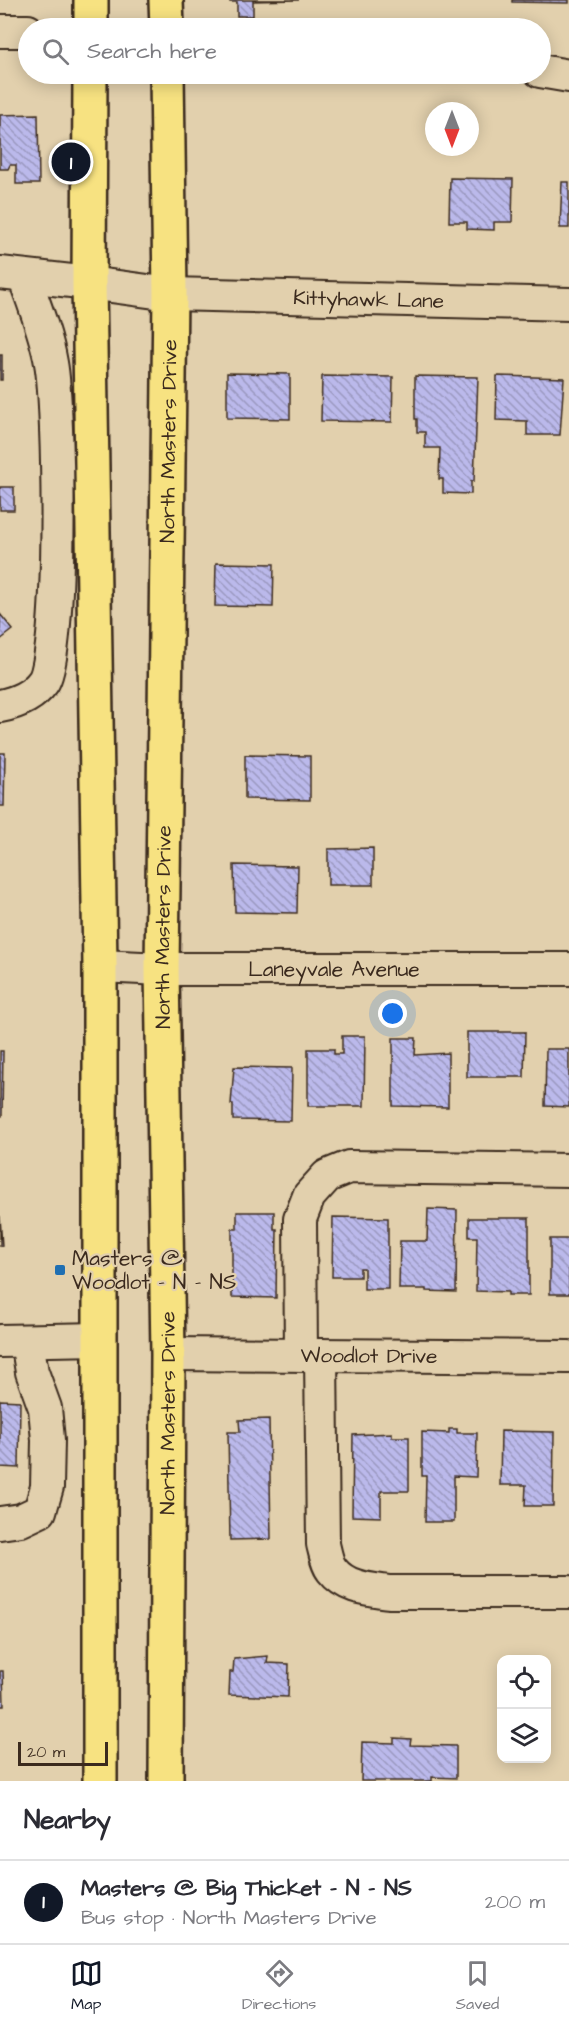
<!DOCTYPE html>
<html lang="en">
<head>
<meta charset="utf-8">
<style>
	:root { --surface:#fff; --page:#f7f7f7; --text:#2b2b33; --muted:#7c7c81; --line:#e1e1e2; --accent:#111827 }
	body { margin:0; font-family:"Architects Daughter",sans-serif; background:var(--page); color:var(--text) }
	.controls { position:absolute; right:18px; bottom:18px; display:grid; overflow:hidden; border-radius:12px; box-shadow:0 3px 15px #0003 }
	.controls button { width:54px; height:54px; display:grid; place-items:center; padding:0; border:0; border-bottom:2px solid var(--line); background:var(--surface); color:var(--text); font:30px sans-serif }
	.compass { position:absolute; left:425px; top:102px; width:54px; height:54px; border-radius:50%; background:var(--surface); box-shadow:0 3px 15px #0003; rotate:180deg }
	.scale { position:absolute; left:18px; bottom:15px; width:90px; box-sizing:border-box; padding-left:6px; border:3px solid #3b2a1e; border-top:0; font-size:16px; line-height:21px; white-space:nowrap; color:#3b2a1e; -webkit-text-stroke:4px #e2d0ad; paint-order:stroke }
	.you { position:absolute; left:393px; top:1014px; width:21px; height:21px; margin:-15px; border:4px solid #fff; border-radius:50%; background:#1a73e8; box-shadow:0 0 0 9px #1a73e833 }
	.badge { display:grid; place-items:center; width:39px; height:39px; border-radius:50%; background:var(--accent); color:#fff; font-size:20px; font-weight:700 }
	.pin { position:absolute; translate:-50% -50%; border:3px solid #fff; box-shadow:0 2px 6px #0006 }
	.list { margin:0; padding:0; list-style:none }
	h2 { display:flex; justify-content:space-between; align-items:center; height:78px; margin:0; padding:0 24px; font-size:26px }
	h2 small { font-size:20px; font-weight:400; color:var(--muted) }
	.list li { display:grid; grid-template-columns:39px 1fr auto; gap:18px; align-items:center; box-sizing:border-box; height:84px; padding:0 24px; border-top:2px solid var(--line) }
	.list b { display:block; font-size:22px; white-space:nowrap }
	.list p { margin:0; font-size:20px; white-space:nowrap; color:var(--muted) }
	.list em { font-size:20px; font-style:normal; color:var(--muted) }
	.icon { flex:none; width:33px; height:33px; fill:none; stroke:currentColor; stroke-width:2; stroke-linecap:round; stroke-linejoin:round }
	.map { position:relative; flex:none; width:569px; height:1781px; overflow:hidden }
	.search { position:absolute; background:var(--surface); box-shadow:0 3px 15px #0003; left:18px; right:18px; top:18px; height:66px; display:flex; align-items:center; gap:15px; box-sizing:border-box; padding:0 21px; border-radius:33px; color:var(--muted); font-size:22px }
	.sheet { height:162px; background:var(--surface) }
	nav { display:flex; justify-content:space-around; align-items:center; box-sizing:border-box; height:84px; border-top:2px solid var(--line); background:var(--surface); font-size:16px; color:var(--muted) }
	nav a { display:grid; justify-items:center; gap:3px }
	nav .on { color:var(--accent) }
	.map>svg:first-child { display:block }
	.building { fill:url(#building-back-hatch); stroke:#3b2a1e; stroke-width:1.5 }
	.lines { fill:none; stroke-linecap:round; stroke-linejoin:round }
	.minor-casing { stroke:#3b2a1e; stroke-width:36 }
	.major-casing { stroke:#3b2a1e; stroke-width:38 }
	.minor { stroke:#e2d0ad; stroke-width:32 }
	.major { stroke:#f7e281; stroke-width:33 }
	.poi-dot { fill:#1f6fb2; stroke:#e2d0ad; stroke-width:2 }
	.labels { text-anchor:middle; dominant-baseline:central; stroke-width:4.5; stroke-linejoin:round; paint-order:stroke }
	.street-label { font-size:21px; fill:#3b2a1e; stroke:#e2d0ad }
	.poi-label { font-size:21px; fill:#3b2a1e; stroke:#e2d0ad; text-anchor:start }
</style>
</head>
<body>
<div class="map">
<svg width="569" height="1781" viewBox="0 0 569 1781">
	<defs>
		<pattern id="building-back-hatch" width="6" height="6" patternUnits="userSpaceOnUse" patternTransform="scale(1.5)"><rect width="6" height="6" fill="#bbb9eb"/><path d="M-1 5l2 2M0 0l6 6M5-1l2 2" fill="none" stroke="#9997be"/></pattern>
	</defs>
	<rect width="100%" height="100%" fill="#e2d0ad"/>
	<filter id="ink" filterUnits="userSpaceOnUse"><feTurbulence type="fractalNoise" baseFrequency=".0167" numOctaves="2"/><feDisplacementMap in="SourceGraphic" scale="12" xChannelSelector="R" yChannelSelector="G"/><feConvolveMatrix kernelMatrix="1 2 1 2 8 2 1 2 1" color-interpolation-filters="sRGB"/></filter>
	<g filter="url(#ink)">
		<g class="building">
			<polygon points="230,0 299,0 253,1 253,16 237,16 237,2 230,2"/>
			<polygon points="512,0 569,0 569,3 512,2"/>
			<polygon points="38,114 39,184 16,184 16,165 10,165 8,169 0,169 0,115"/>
			<polygon points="450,178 513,179 512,222 494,222 494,230 467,229 467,222 449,222"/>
			<polygon points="562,182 569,182 569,228 560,228"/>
			<rect x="0" y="355" width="2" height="25"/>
			<polygon points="227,373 290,374 290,419 227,418"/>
			<polygon points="322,376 393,377 392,422 321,421"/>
			<polygon points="415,376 478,377 474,481 471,481 471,494 443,493 443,479 439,479 440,448 425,448 425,432 417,432 417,419 415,419"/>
			<polygon points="497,376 564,378 560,435 527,435 527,421 496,420"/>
			<rect x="0" y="487" width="14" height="23"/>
			<polygon points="216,563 274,564 273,607 215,606"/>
			<polygon points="0,614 13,630 0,640"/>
			<polygon points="0,753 5,753 4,806 0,806"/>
			<polygon points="245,755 310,756 310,800 245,799"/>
			<polygon points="373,848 373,885 328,885 328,849"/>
			<polygon points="234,865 298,866 297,913 235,912"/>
			<polygon points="467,1032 525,1032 524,1077 467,1077"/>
			<polygon points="342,1036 365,1036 364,1106 308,1106 308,1049 334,1049 334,1054 342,1054"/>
			<polygon points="393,1038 416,1038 415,1055 448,1053 448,1107 393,1106"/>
			<polygon points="546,1049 569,1049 569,1107 545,1106"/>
			<polygon points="0,1051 3,1051 2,1116 0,1116"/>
			<polygon points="234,1067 292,1068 291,1121 233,1120 233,1104 231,1104"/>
			<polygon points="428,1209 457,1210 456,1292 426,1291 426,1289 399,1289 400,1241 427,1241"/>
			<polygon points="237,1212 274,1212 274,1229 277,1229 276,1298 232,1297 232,1229 237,1229"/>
			<polygon points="0,1216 2,1246 0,1246"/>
			<polygon points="333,1217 388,1218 388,1289 364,1289 364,1268 360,1268 360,1277 332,1277"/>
			<polygon points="469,1218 529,1218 529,1295 508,1295 508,1292 476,1291 477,1237 469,1237"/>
			<rect x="550" y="1239" width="19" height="55"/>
			<polygon points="0,1400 20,1401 19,1468 0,1467"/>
			<polygon points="269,1419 271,1539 230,1540 228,1432 240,1432 239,1420"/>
			<polygon points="449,1429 457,1429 457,1433 477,1433 476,1477 454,1476 454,1522 425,1522 426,1476 422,1476 422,1432 449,1433"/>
			<polygon points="501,1431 554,1432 553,1506 525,1506 526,1485 500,1485"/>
			<polygon points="392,1433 392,1437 409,1437 409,1491 381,1491 381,1517 352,1516 353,1435"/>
			<polygon points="268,1656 267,1663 289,1664 288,1697 229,1695 230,1672 233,1672 234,1659"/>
			<polygon points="0,1671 3,1671 4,1706 0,1706"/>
			<polygon points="394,1738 411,1739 410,1745 456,1746 456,1778 432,1777 432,1781 361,1781 362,1742 394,1743"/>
		</g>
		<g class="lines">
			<g class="minor-casing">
				<g id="minor">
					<polyline points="0,31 28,31"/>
					<polyline points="540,71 569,76"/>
					<path id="s1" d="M0,273L89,283L170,294L569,304"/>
					<path d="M0,706C16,703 32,697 43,682C63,655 59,405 51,363C46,334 34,304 24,276"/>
					<path id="s2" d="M100,966L162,969H569"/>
					<polyline points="0,1341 100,1339"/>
					<path id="s3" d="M168,1354L569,1357"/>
					<polyline points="301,1355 300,1219 309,1196 327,1176 349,1167 569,1170"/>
					<path d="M321,1355L323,1544C325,1552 327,1564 332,1570C346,1588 368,1589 389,1592H569"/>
					<polyline points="0,1523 21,1520 40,1511 47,1487 48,1440 45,1408 32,1372 27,1341"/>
				</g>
			</g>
			<g class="major-casing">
				<g id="major">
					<polyline points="166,0 167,28"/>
					<polyline points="91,28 91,0"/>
					<polyline points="90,74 89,283 100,966 100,1781"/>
					<path id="s4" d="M166,1781L168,1354L162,969L170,294L167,74"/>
				</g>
			</g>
			<use href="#minor" class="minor"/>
			<use href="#major" class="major"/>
		</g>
	</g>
	<rect class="poi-dot" x="54" y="1264" width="12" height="12" rx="3"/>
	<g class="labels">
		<g class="street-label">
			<text stroke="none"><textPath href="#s1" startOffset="370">Kittyhawk Lane</textPath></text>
			<text stroke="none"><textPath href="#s4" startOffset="1340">North Masters Drive</textPath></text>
			<text stroke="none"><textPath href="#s4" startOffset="854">North Masters Drive</textPath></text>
			<text stroke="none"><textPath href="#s2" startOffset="234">Laneyvale Avenue</textPath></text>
			<text stroke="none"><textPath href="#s3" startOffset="201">Woodlot Drive</textPath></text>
			<text stroke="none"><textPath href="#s4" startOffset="368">North Masters Drive</textPath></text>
		</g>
		<g class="poi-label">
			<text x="72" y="1258">Masters @<tspan x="72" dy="24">Woodlot - N - NS</tspan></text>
		</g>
	</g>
</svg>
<div class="controls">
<button><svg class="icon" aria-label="locate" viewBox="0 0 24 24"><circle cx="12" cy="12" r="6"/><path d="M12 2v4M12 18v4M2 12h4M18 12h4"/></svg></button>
<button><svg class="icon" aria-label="layers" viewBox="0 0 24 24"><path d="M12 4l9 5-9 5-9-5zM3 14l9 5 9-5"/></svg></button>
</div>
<svg class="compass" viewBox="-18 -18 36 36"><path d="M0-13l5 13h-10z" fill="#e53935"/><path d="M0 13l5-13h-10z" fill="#7c7c81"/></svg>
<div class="scale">20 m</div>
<div class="you"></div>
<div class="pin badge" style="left:71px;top:162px">1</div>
<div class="search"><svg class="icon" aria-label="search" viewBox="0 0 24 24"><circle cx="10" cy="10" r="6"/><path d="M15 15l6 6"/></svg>Search here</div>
</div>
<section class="sheet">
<h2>Nearby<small></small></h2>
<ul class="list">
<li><span class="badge">1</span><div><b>Masters @ Big Thicket - N - NS</b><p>Bus stop · North Masters Drive</p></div><em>200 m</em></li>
</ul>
</section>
<nav>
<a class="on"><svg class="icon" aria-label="map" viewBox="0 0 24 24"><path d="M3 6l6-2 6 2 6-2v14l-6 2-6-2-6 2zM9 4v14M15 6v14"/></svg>Map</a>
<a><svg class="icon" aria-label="directions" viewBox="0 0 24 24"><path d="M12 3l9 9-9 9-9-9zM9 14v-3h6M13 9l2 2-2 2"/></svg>Directions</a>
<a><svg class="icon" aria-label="saved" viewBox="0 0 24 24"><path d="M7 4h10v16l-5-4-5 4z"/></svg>Saved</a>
</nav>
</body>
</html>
